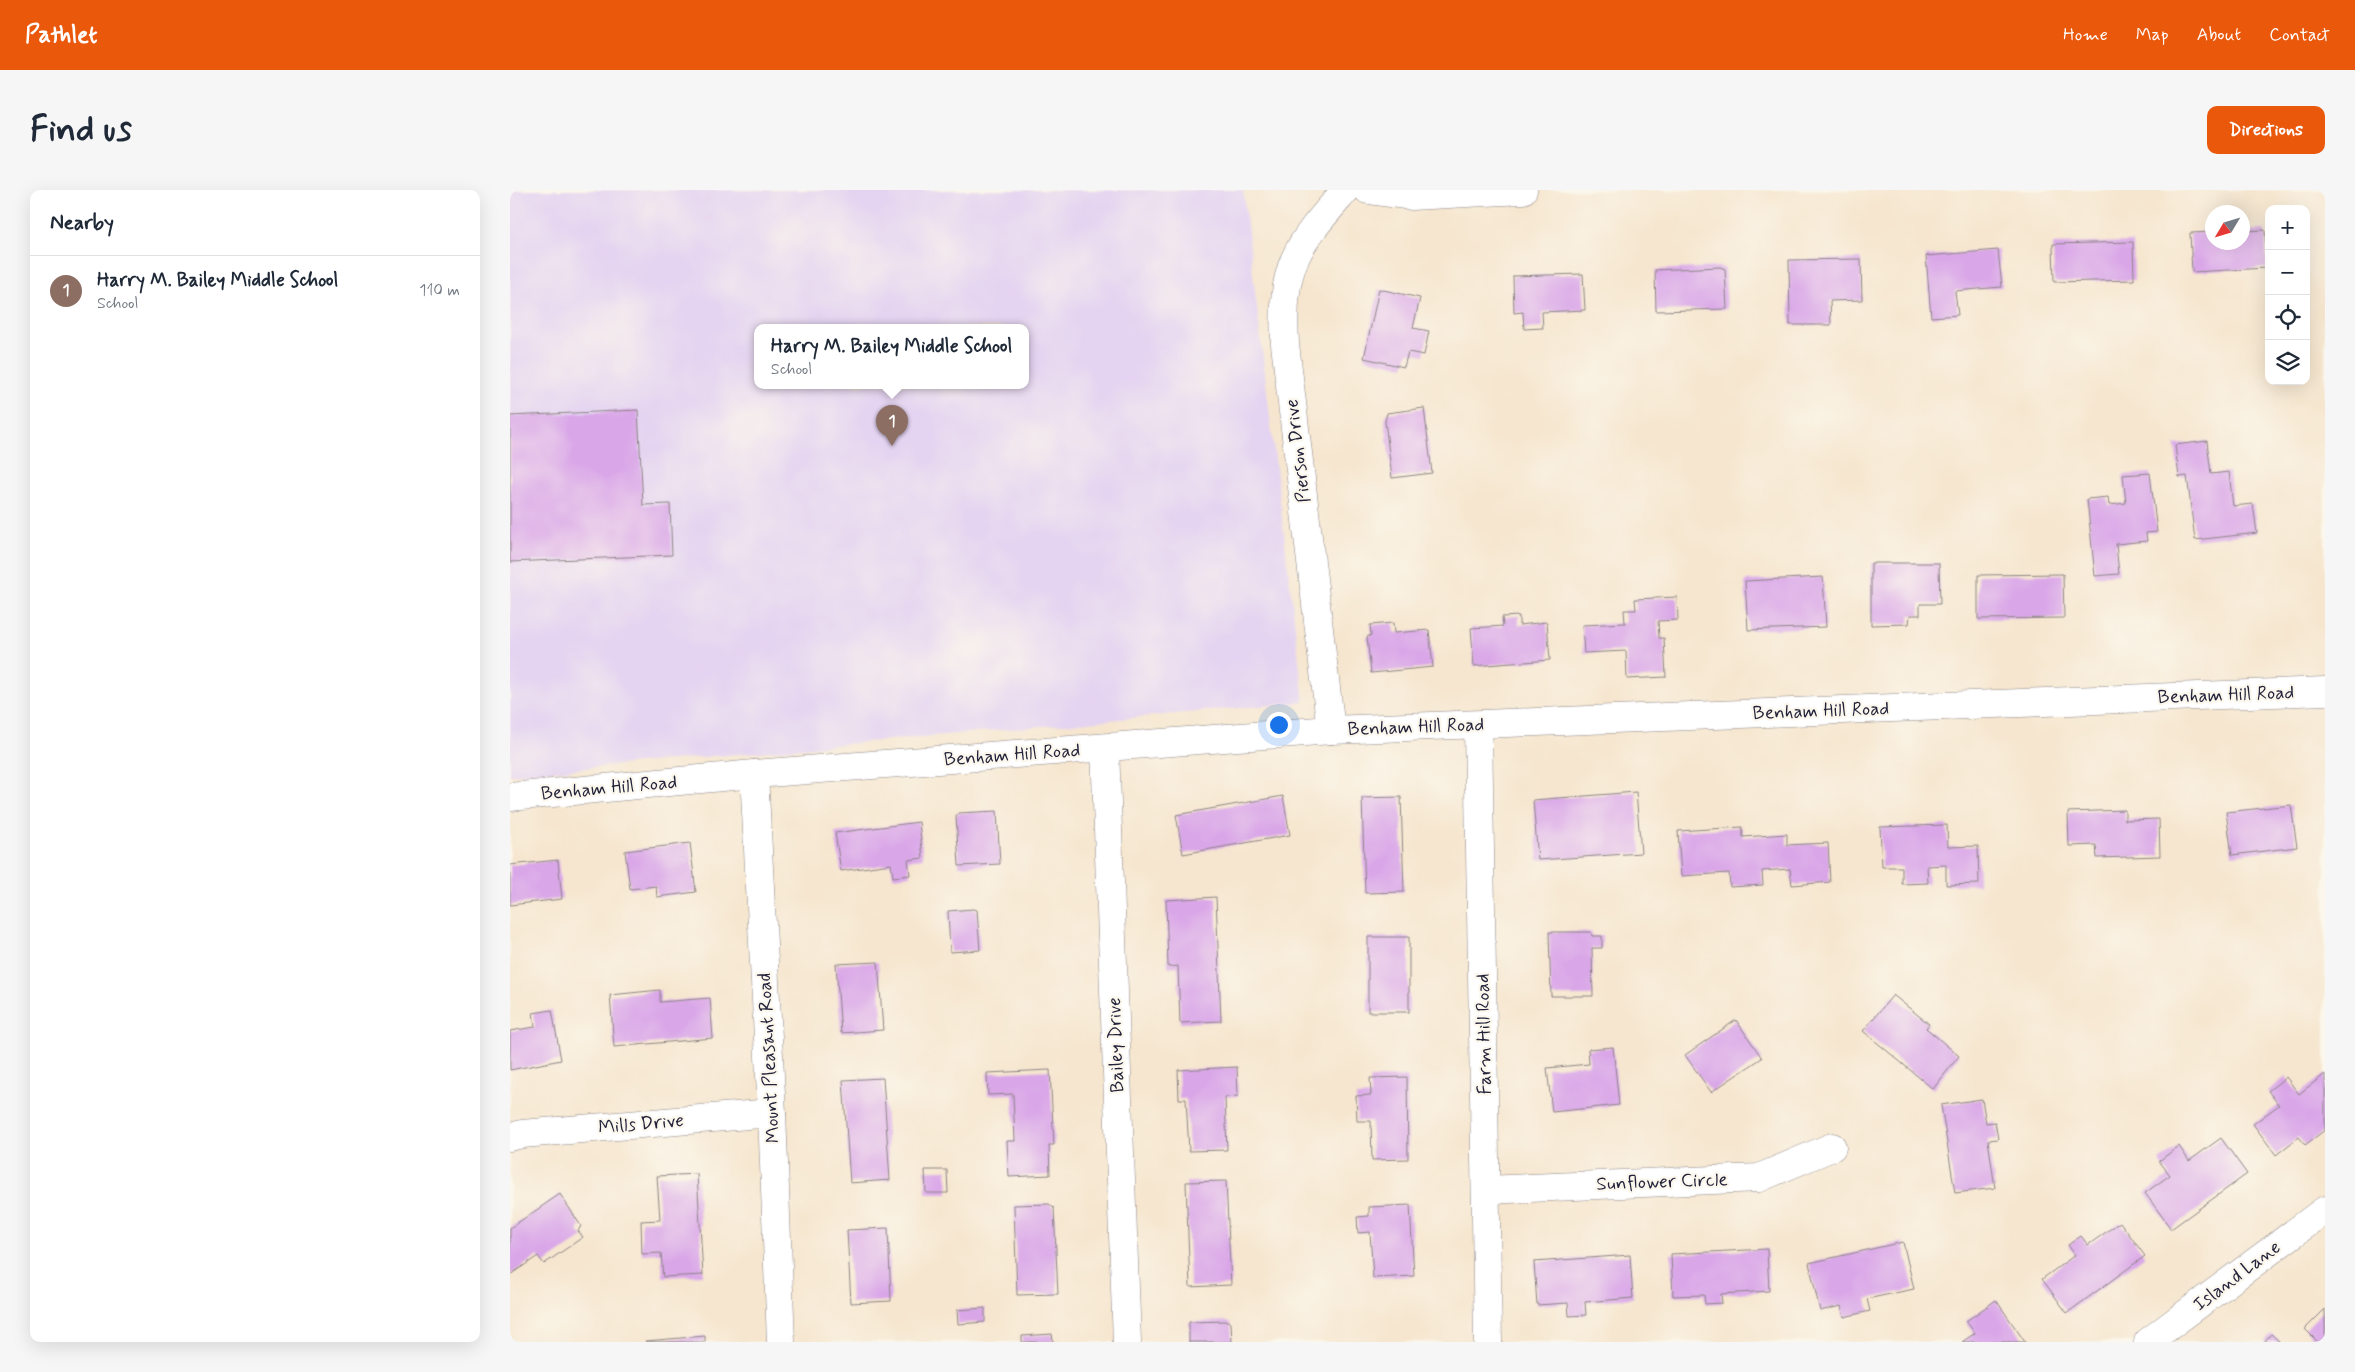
<!DOCTYPE html>
<html lang="en">
<head>
<meta charset="utf-8">
<style>
	:root { --surface:#fff; --page:#f6f6f7; --text:#1f2937; --muted:#747a83; --line:#e0e1e3; --accent:#ea580c }
	body { margin:0; font-family:Mynerve,sans-serif; background:var(--page); color:var(--text) }
	.controls { position:absolute; right:15px; top:15px; display:grid; overflow:hidden; border-radius:10px; box-shadow:0 5px 20px #0002 }
	.controls button { width:45px; height:45px; display:grid; place-items:center; padding:0; border:0; border-bottom:1px solid var(--line); background:var(--surface); color:var(--text); font:25px sans-serif }
	.compass { position:absolute; left:1695px; top:15px; width:45px; height:45px; border-radius:50%; background:var(--surface); box-shadow:0 5px 20px #0002; rotate:232deg }
	.you { position:absolute; left:768px; top:534px; width:18px; height:18px; margin:-12px; border:4px solid #fff; border-radius:50%; background:#1a73e8; box-shadow:0 0 0 8px #1a73e833 }
	.badge { display:grid; place-items:center; width:32px; height:32px; border-radius:50%; background:var(--accent); color:#fff; font-size:16px; font-weight:700 }
	.pin { position:absolute; translate:-50% -41px; filter:drop-shadow(0 1px 2px #0008) }
	.pin::after { content:''; position:absolute; top:26px; width:18px; height:15px; background:inherit; clip-path:polygon(0 0,100% 0,50% 100%) }
	.popup { position:absolute; left:244px; top:134px; width:275px; height:65px; box-sizing:border-box; display:grid; place-content:center; border-radius:10px; background:var(--surface); filter:drop-shadow(0 1px 4px #0005); font-size:16px; white-space:nowrap; color:var(--muted) }
	.popup b { font-size:19px; color:var(--text) }
	.popup::after { content:''; position:absolute; left:50%; top:100%; margin-left:-10px; border:10px solid transparent; border-top-color:var(--surface) }
	.list { margin:0; padding:0; list-style:none }
	h2 { display:flex; justify-content:space-between; align-items:center; height:65px; margin:0; padding:0 20px; font-size:21px }
	h2 small { font-size:16px; font-weight:400; color:var(--muted) }
	.list li { display:grid; grid-template-columns:32px 1fr auto; gap:15px; align-items:center; box-sizing:border-box; height:70px; padding:0 20px; border-top:1px solid var(--line) }
	.list b { display:block; font-size:19px; white-space:nowrap }
	.list p { margin:0; font-size:16px; white-space:nowrap; color:var(--muted) }
	.list em { font-size:16px; font-style:normal; color:var(--muted) }
	.icon { flex:none; width:28px; height:28px; fill:none; stroke:currentColor; stroke-width:2; stroke-linecap:round; stroke-linejoin:round }
	.map { position:relative; flex:none; width:1815px; height:1152px; overflow:hidden; border-radius:10px }
	header { display:flex; align-items:center; gap:30px; box-sizing:border-box; height:70px; padding:0 25px; background:var(--accent); color:#fff }
	header strong { font-size:24px }
	nav { display:flex; gap:28px; margin-inline-start:auto; font-size:18px }
	.intro { display:flex; align-items:center; justify-content:space-between; box-sizing:border-box; height:120px; padding:0 30px }
	h1 { margin:0; font-size:35px }
	.button { padding:12px 22px; border-radius:10px; background:var(--accent); color:#fff; font-size:18px; font-weight:700 }
	main { display:flex; gap:30px; padding:0 30px }
	aside { flex:1; background:var(--surface); border-radius:10px; box-shadow:0 5px 20px #0002 }
	.map>svg:first-child { display:block }
	.built { fill:#e4d3f1; fill-rule:evenodd }
	.building { fill:#d9a6e8 }
	.lines { fill:none; stroke-linecap:round; stroke-linejoin:round }
	.minor-casing { stroke:#8c8485; stroke-width:29 }
	.minor { stroke:#fff; stroke-width:28 }
	.labels { text-anchor:middle; dominant-baseline:central; stroke-width:4.5; stroke-linejoin:round; paint-order:stroke }
	.street-label { font-size:19px; fill:#22223b; stroke:#fbf7ec }
</style>
</head>
<body>
<header>
<strong>Pathlet</strong>
<nav><a>Home</a><a>Map</a><a>About</a><a>Contact</a></nav>
</header>
<div class="intro"><h1>Find us</h1><a class="button">Directions</a></div>
<main>
<aside>
<h2>Nearby<small></small></h2>
<ul class="list">
<li><span class="badge" style="background:#8d6e63">1</span><div><b>Harry M. Bailey Middle School</b><p>School</p></div><em>110 m</em></li>
</ul>
</aside>
<div class="map">
<svg width="1815" height="1152" viewBox="0 0 1815 1152">
	<rect width="100%" height="100%" fill="#fbf7ec"/>
	<filter id="ink" filterUnits="userSpaceOnUse"><feTurbulence type="fractalNoise" baseFrequency=".02" numOctaves="2"/><feDisplacementMap in="SourceGraphic" scale="10" xChannelSelector="R" yChannelSelector="G"/><feConvolveMatrix kernelMatrix="1 2 1 2 8 2 1 2 1" color-interpolation-filters="sRGB"/></filter>
	<filter id="wash" filterUnits="userSpaceOnUse"><feTurbulence type="fractalNoise" baseFrequency=".0096" numOctaves="4" result="noise"/><feDisplacementMap in="SourceGraphic" scale="20" xChannelSelector="R" yChannelSelector="G"/><feGaussianBlur stdDeviation="1.12" result="paint"/><feColorMatrix in="noise" values="0 0 0 0 0 0 0 0 0 0 0 0 0 0 0 0 0 1.4 0 .05"/><feComposite in="paint" operator="in"/></filter>
	<g filter="url(#wash)">
		<rect width="100%" height="100%" fill="#f6e6cf"/>
		<path class="built" d="M0,0H733L794,512L0,585ZM248,137H516V195H248Z"/>
		<g id="blocks">
			<g class="building">
				<polygon points="1755,40 1757,78 1682,82 1680,43 1702,42 1702,52 1732,52 1732,41"/>
				<polygon points="1623,52 1624,90 1544,92 1543,54"/>
				<polygon points="1488,60 1492,97 1445,101 1448,125 1421,127 1416,66"/>
				<polygon points="1351,69 1352,110 1320,111 1321,135 1280,135 1279,70"/>
				<polygon points="1210,77 1215,79 1217,119 1146,121 1145,80"/>
				<polygon points="1073,84 1075,120 1032,122 1033,138 1014,139 1013,122 1004,123 1003,86"/>
				<polygon points="869,99 910,108 903,138 919,141 914,165 898,162 894,177 854,168"/>
				<polygon points="914,218 922,283 882,288 875,231 877,223"/>
				<polygon points="128,220 133,315 160,314 162,365 0,372 0,226"/>
				<polygon points="1697,251 1701,284 1719,282 1723,316 1743,314 1747,343 1685,350 1677,286 1669,287 1665,255"/>
				<polygon points="1640,283 1647,342 1636,343 1637,351 1606,354 1609,384 1585,386 1577,309 1598,307 1599,315 1616,313 1613,285"/>
				<polygon points="1361,373 1429,373 1430,414 1410,414 1410,425 1400,425 1399,434 1361,435"/>
				<polygon points="1553,384 1554,428 1468,429 1468,385"/>
				<polygon points="1313,387 1316,437 1238,440 1235,391"/>
				<polygon points="1167,407 1168,430 1148,431 1149,448 1154,448 1156,487 1117,489 1116,461 1074,463 1072,435 1115,433 1114,420 1126,420 1125,409"/>
				<polygon points="1009,426 1009,435 1037,432 1040,470 964,476 961,438 993,436 992,427"/>
				<polygon points="883,433 884,443 919,440 923,477 861,483 857,447 861,445 860,435"/>
				<polygon points="1126,602 1131,663 1028,670 1023,610"/>
				<polygon points="773,606 780,645 673,664 666,625"/>
				<polygon points="891,607 894,702 855,703 852,608"/>
				<polygon points="1781,615 1787,657 1722,665 1716,622"/>
				<polygon points="1615,620 1615,630 1649,629 1650,666 1587,668 1586,655 1559,656 1558,622"/>
				<polygon points="487,621 490,674 449,676 446,626 448,623"/>
				<polygon points="409,632 413,668 398,670 400,685 383,687 381,674 331,681 325,643"/>
				<polygon points="1437,635 1438,657 1468,656 1469,694 1436,695 1436,675 1417,676 1418,693 1392,694 1392,677 1372,677 1370,637"/>
				<polygon points="1232,637 1233,647 1277,644 1277,655 1318,653 1320,692 1282,695 1280,679 1252,681 1253,695 1220,697 1219,683 1171,686 1168,641"/>
				<polygon points="180,653 186,702 147,707 146,696 120,699 115,661"/>
				<polygon points="48,670 52,709 0,715 0,675"/>
				<polygon points="706,707 711,831 670,833 668,776 658,777 656,710"/>
				<polygon points="463,719 467,720 470,760 440,762 438,721"/>
				<polygon points="1039,742 1081,742 1082,746 1092,746 1092,758 1082,758 1083,806 1041,806"/>
				<rect x="858" y="747" width="41" height="75"/>
				<polygon points="368,772 373,840 331,843 326,774"/>
				<polygon points="150,800 150,812 200,808 203,848 104,857 100,805"/>
				<polygon points="1383,805 1419,834 1416,838 1449,866 1423,899 1353,841"/>
				<polygon points="42,820 51,870 0,880 0,841 25,837 23,823"/>
				<polygon points="1226,830 1252,868 1201,902 1175,865"/>
				<polygon points="1103,857 1109,915 1042,922 1037,878 1079,874 1078,859"/>
				<polygon points="727,877 728,906 715,907 717,960 679,961 676,909 669,909 668,880"/>
				<polygon points="540,880 544,955 539,955 540,985 499,987 497,951 505,951 503,904 478,905 477,883"/>
				<polygon points="1815,884 1815,940 1795,955 1789,947 1766,965 1743,934 1769,915 1758,901 1776,887 1789,904"/>
				<polygon points="897,887 898,969 862,970 861,931 847,931 846,906 861,905 860,888"/>
				<polygon points="373,888 380,990 340,993 333,890"/>
				<polygon points="1472,909 1476,933 1485,932 1488,949 1478,950 1485,998 1445,1003 1431,915"/>
				<polygon points="1711,948 1737,984 1661,1039 1635,1003 1660,985 1649,971 1669,956 1679,971"/>
				<polygon points="415,980 437,980 438,1003 416,1003"/>
				<polygon points="187,984 193,1085 153,1087 151,1063 132,1064 131,1031 150,1030 147,986"/>
				<polygon points="716,991 721,1095 680,1097 676,992"/>
				<polygon points="50,1004 71,1036 68,1041 73,1047 34,1074 28,1066 0,1085 0,1038"/>
				<polygon points="539,1014 544,1018 548,1104 507,1105 504,1015"/>
				<polygon points="900,1015 904,1086 863,1088 860,1042 848,1043 847,1027 859,1026 859,1017"/>
				<polygon points="1610,1032 1635,1066 1557,1123 1532,1089 1565,1065 1558,1055 1571,1046 1578,1055"/>
				<polygon points="378,1038 381,1111 341,1113 337,1040"/>
				<polygon points="1393,1052 1404,1099 1357,1109 1360,1121 1334,1127 1331,1116 1310,1121 1299,1073"/>
				<polygon points="1257,1059 1259,1101 1211,1104 1212,1113 1195,1114 1194,1105 1163,1106 1161,1064"/>
				<polygon points="1120,1065 1123,1108 1075,1112 1076,1125 1059,1126 1058,1113 1027,1115 1024,1072"/>
				<polygon points="1486,1110 1515,1152 1452,1152 1465,1143 1456,1131"/>
				<polygon points="475,1118 475,1132 448,1134 447,1120"/>
				<polygon points="1815,1119 1815,1152 1808,1152 1795,1139"/>
				<polygon points="718,1131 721,1133 722,1152 679,1152 679,1132"/>
				<polygon points="542,1144 543,1152 512,1152 512,1146"/>
				<polygon points="1761,1144 1770,1152 1754,1152"/>
				<polygon points="195,1146 195,1152 136,1152 135,1151"/>
			</g>
		</g>
	</g>
	<g filter="url(#ink)">
		<use href="#blocks" fill-opacity="0" stroke="#8c8485" stroke-width="1"/>
		<g class="lines">
			<g class="minor-casing">
				<g id="minor">
					<polyline points="858,0 901,6 1013,0"/>
					<polyline points="968,536 978,1152"/>
					<path d="M821,540L775,154C771,75 785,57 836,0"/>
					<polyline points="595,558 617,1152"/>
					<polyline points="244,584 262,923 271,1152"/>
					<polyline points="0,607 244,584 821,540 1815,501"/>
					<polyline points="0,947 12,944 262,923"/>
					<polyline points="976,1000 1249,988 1322,957"/>
					<polyline points="1638,1152 1815,1020"/>
				</g>
			</g>
			<use href="#minor" class="minor"/>
		</g>
	</g>
	<g class="labels">
		<g class="street-label">
			<text transform="translate(788 261) rotate(-97)">Pierson Drive</text>
			<text transform="translate(1716 505) rotate(-2)">Benham Hill Road</text>
			<text transform="translate(1311 521) rotate(-2)">Benham Hill Road</text>
			<text transform="translate(906 537) rotate(-2)">Benham Hill Road</text>
			<text transform="translate(502 565) rotate(-4)">Benham Hill Road</text>
			<text transform="translate(99 598) rotate(-5)">Benham Hill Road</text>
			<text transform="translate(974 844) rotate(-91)">Farm Hill Road</text>
			<text transform="translate(606 855) rotate(-92)">Bailey Drive</text>
			<text transform="translate(259 868) rotate(-93)">Mount Pleasant Road</text>
			<text transform="translate(131 934) rotate(-5)">Mills Drive</text>
			<text transform="translate(1152 992) rotate(-2)">Sunflower Circle</text>
			<text transform="translate(1727 1086) rotate(-37)">Island Lane</text>
		</g>
	</g>
</svg>
<div class="controls">
<button>+</button>
<button>−</button>
<button><svg class="icon" aria-label="locate" viewBox="0 0 24 24"><circle cx="12" cy="12" r="6"/><path d="M12 2v4M12 18v4M2 12h4M18 12h4"/></svg></button>
<button><svg class="icon" aria-label="layers" viewBox="0 0 24 24"><path d="M12 4l9 5-9 5-9-5zM3 14l9 5 9-5"/></svg></button>
</div>
<svg class="compass" viewBox="-18 -18 36 36"><path d="M0-13l5 13h-10z" fill="#e53935"/><path d="M0 13l5-13h-10z" fill="#747a83"/></svg>
<div class="you"></div>
<div class="pin badge" style="left:382px;top:256px;background:#8d6e63">1</div>
<div class="popup"><b>Harry M. Bailey Middle School</b>School</div>
</div>
</main>
</body>
</html>
